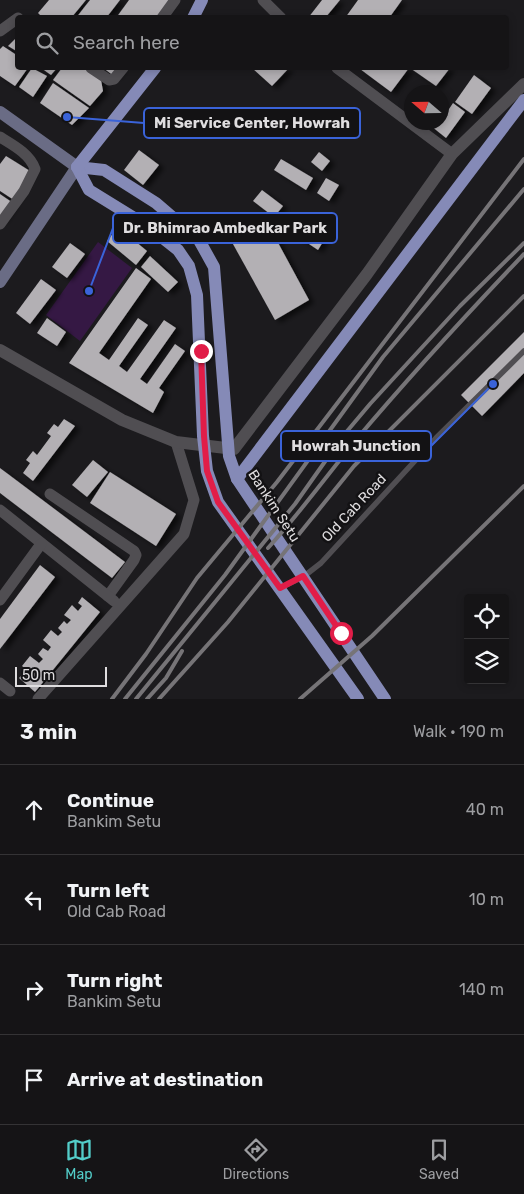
<!DOCTYPE html>
<html lang="en">
<head>
<meta charset="utf-8">
<style>
	:root { --surface:#151416; --page:#222123; --text:#f1f3f6; --muted:#9d9ea1; --line:#343335; --accent:#53cdc9 }
	body { margin:0; font-family:Rubik,sans-serif; background:var(--page); color:var(--text) }
	.controls { position:absolute; right:15px; bottom:15px; display:grid; overflow:hidden; border-radius:5px; box-shadow:0 2px 8px #0003 }
	.controls button { width:45px; height:45px; display:grid; place-items:center; padding:0; border:0; border-bottom:1px solid var(--line); background:var(--surface); color:var(--text); font:25px sans-serif }
	.compass { position:absolute; left:404px; top:85px; width:45px; height:45px; border-radius:50%; background:var(--surface); box-shadow:0 2px 8px #0003; rotate:290deg }
	.scale { position:absolute; left:15px; bottom:12px; width:92px; box-sizing:border-box; padding-left:5px; border:2px solid #dfdddf; border-top:0; font-size:14px; line-height:18px; white-space:nowrap; color:#dfdddf; -webkit-text-stroke:4px #131214; paint-order:stroke }
	.stop { position:absolute; width:15px; height:15px; margin:-11px; border:4px solid #e11d48; border-radius:50%; background:#fff }
	.stop.end { background:#e11d48; border-color:#fff; box-shadow:0 1px 5px #0008 }
	.list { margin:0; padding:0; list-style:none }
	h2 { display:flex; justify-content:space-between; align-items:center; height:65px; margin:0; padding:0 20px; font-size:21px }
	h2 small { font-size:16px; font-weight:400; color:var(--muted) }
	.list li { display:grid; grid-template-columns:32px 1fr auto; gap:15px; align-items:center; box-sizing:border-box; height:90px; padding:0 20px; border-top:1px solid var(--line) }
	.list b { display:block; font-size:19px; white-space:nowrap }
	.list p { margin:0; font-size:16px; white-space:nowrap; color:var(--muted) }
	.list em { font-size:16px; font-style:normal; color:var(--muted) }
	.icon { flex:none; width:28px; height:28px; fill:none; stroke:currentColor; stroke-width:2; stroke-linecap:round; stroke-linejoin:round }
	.map { position:relative; flex:none; width:524px; height:699px; overflow:hidden }
	.search { position:absolute; background:var(--surface); box-shadow:0 2px 8px #0003; left:15px; right:15px; top:15px; height:55px; display:flex; align-items:center; gap:12px; box-sizing:border-box; padding:0 18px; border-radius:5px; color:var(--muted); font-size:19px }
	.sheet { height:425px; background:var(--surface) }
	nav { display:flex; justify-content:space-around; align-items:center; box-sizing:border-box; height:70px; border-top:1px solid var(--line); background:var(--surface); font-size:14px; color:var(--muted) }
	nav a { display:grid; justify-items:center; gap:2px }
	nav .on { color:var(--accent) }
	.map>svg:first-child { display:block }
	.green { fill:#351844 }
	.building { fill:#b3b0b4; filter:url(#shadow) }
	.lines { fill:none; stroke-linecap:round; stroke-linejoin:round }
	.service { stroke:#504e52; stroke-width:5.5 }
	.minor { stroke:#504e52; stroke-width:11 }
	.tertiary { stroke:#504e52; stroke-width:12 }
	.secondary { stroke:#6a6c85; stroke-width:12 }
	.primary { stroke:#858ab7; stroke-width:12 }
	.rail { stroke:#767477; stroke-width:4 }
	.route { stroke:#e11d48; stroke-width:6 }
	.labels { text-anchor:middle; dominant-baseline:central; stroke-width:5; stroke-linejoin:round; paint-order:stroke }
	.street-label { font-size:14px; fill:#dfdddf; stroke:#131214 }
	.leader { fill:none; stroke:#3a63d9; stroke-width:2 }
	.callout-dot { fill:#3a63d9; stroke:#131214; stroke-width:2 }
	.callout { fill:#131214; stroke:#3a63d9; stroke-width:2 }
	.callout-label { font-size:15px; text-anchor:middle; font-weight:bold; fill:#dfdddf }
</style>
</head>
<body>
<div class="map">
<svg width="524" height="699" viewBox="0 0 524 699">
	<defs>
		<filter id="shadow"><feDropShadow dx="5" dy="3" stdDeviation="2.5" flood-color="#0009"/></filter>
	</defs>
	<rect width="100%" height="100%" fill="#1c1b1e"/>
	<polygon class="green" points="98,242 132,268 80,341 46,315"/>
	<g class="building">
		<polygon points="49,0 86,0 71,18 43,18 38,13"/>
		<polygon points="90,0 120,0 106,18 76,18"/>
		<polygon points="129,0 169,0 159,18 116,18"/>
		<polygon points="322,0 340,0 325,18 308,18"/>
		<polygon points="358,0 402,0 389,18 345,18"/>
		<polygon points="18,36 18,52 8,46"/>
		<polygon points="3,46 18,56 18,68 28,68 15,86 0,76 0,49"/>
		<polygon points="32,68 47,76 33,97 19,87"/>
		<polygon points="41,68 57,68 51,75"/>
		<polygon points="62,68 84,68 101,80 103,91 90,106 53,80"/>
		<polygon points="103,68 121,68 114,76"/>
		<polygon points="252,68 289,68 272,86"/>
		<polygon points="361,68 409,68 391,92 360,69"/>
		<polygon points="410,68 450,68 436,86"/>
		<polygon points="474,75 491,88 472,114 455,102"/>
		<polygon points="53,83 89,108 72,125 40,103"/>
		<polygon points="453,103 465,112 446,138 426,122 442,122 442,113 445,115"/>
		<polygon points="139,150 159,165 143,185 124,170"/>
		<polygon points="319,152 330,161 322,171 311,162"/>
		<polygon points="6,156 30,171 14,200 0,191 0,164"/>
		<polygon points="281,159 313,178 306,190 274,170"/>
		<polygon points="326,178 339,185 329,201 317,193"/>
		<polygon points="262,190 283,206 274,217 253,201"/>
		<polygon points="0,194 13,203 0,221"/>
		<polygon points="263,215 309,300 275,320 228,235"/>
		<polygon points="304,226 324,240 318,250 297,236"/>
		<polygon points="118,227 147,251 136,265 107,241"/>
		<polygon points="70,243 85,254 67,278 52,267"/>
		<polygon points="150,256 178,282 168,292 141,267"/>
		<polygon points="136,268 151,279 99,353 109,360 138,318 148,325 119,366 127,372 164,320 176,328 140,379 147,384 175,344 185,351 159,388 164,392 153,413 69,363"/>
		<polygon points="41,279 56,290 30,324 16,313"/>
		<polygon points="47,318 66,332 57,346 37,333"/>
		<polygon points="524,332 524,373 482,416 461,395"/>
		<polygon points="64,419 75,426 33,481 23,473 30,463 26,460 33,451 37,455 51,436 47,433 54,424 58,427"/>
		<polygon points="93,460 108,472 87,497 72,485"/>
		<polygon points="0,468 125,562 112,578 0,493"/>
		<polygon points="110,472 176,514 156,546 90,503"/>
		<polygon points="40,565 55,577 0,649 0,619"/>
		<polygon points="82,597 100,612 35,692 19,678 23,674 26,676 29,672 22,666 30,656 39,663 43,659 38,654 43,648 48,651 51,647 43,640 51,630 58,636 62,632 58,628 64,621 67,624 71,620 64,615 72,605 78,611 82,606 78,603"/>
	</g>
	<g class="lines">
		<polyline class="service" points="280,588 303,577 321,563 436,438 524,351"/>
		<g class="minor">
			<polyline points="263,0 281,18"/>
			<polyline points="162,18 175,0"/>
			<polyline points="0,31 18,18"/>
			<polyline points="91,68 109,80 114,79 123,68"/>
			<polyline points="337,68 452,154"/>
			<path d="M0,137C13,145 30,154 35,169L24,191L0,224"/>
			<polyline points="50,494 134,551 136,555 134,560 108,596"/>
			<polyline points="0,510 114,601"/>
			<polyline points="0,600 41,544"/>
			<polyline points="0,683 10,691"/>
			<polyline points="38,699 184,534 194,500 176,442"/>
		</g>
		<polyline class="tertiary" points="0,350 122,420 176,442 234,449 367,274 452,154 524,84"/>
		<polyline class="secondary" points="0,112 77,167 0,282"/>
		<g class="primary">
			<polyline points="193,18 202,0"/>
			<polyline points="77,167 104,170 156,203 199,240 214,267 229,456 237,479 385,699"/>
			<polyline points="77,167 89,190 149,227 178,250 189,266 197,295 203,436 207,471 218,502 358,699"/>
			<polyline points="77,167 155,68"/>
			<polyline points="237,479 524,100"/>
		</g>
		<g class="rail">
			<path d="M268,548C299,514 326,477 355,441C409,377 466,315 524,254"/>
			<polyline points="112,699 146,654 197,578 277,482 524,159"/>
			<polyline points="125,699 225,575 383,357 524,189"/>
			<polyline points="136,699 295,504 343,436 370,404 460,306 524,243"/>
			<polyline points="147,699 166,678 182,651"/>
			<polyline points="159,699 228,622 354,466 524,296"/>
			<polyline points="300,699 372,636 524,486"/>
		</g>
	</g>
	<g class="lines">
		<polyline class="route" points="201,351 204,436 207,471 218,502 280,588 303,576 341,633"/>
	</g>
	<g class="labels">
		<g class="street-label">
			<text transform="translate(274 506) rotate(57)">Bankim Setu</text>
			<text transform="translate(354 508) rotate(-47)">Old Cab Road</text>
		</g>
	</g>
	<path class="leader" d="M67 117L144 123M89 291L113 228M493 384L431 446"/>
	<g class="callout-dot">
		<circle cx="67" cy="117" r="5"/>
		<circle cx="89" cy="291" r="5"/>
		<circle cx="493" cy="384" r="5"/>
	</g>
	<g class="callout">
		<rect x="144" y="108" width="216" height="30" rx="5"/>
		<rect x="113" y="213" width="224" height="30" rx="5"/>
		<rect x="281" y="431" width="150" height="30" rx="5"/>
	</g>
	<g class="callout-label">
		<text x="252" y="128">Mi Service Center, Howrah</text>
		<text x="225" y="233">Dr. Bhimrao Ambedkar Park</text>
		<text x="356" y="451">Howrah Junction</text>
	</g>
</svg>
<div class="controls">
<button><svg class="icon" aria-label="locate" viewBox="0 0 24 24"><circle cx="12" cy="12" r="6"/><path d="M12 2v4M12 18v4M2 12h4M18 12h4"/></svg></button>
<button><svg class="icon" aria-label="layers" viewBox="0 0 24 24"><path d="M12 4l9 5-9 5-9-5zM3 14l9 5 9-5"/></svg></button>
</div>
<svg class="compass" viewBox="-18 -18 36 36"><path d="M0-13l5 13h-10z" fill="#e53935"/><path d="M0 13l5-13h-10z" fill="#9d9ea1"/></svg>
<div class="scale">50 m</div>
<div class="stop" style="left:341px;top:633px"></div>
<div class="stop end" style="left:201px;top:351px"></div>
<div class="search"><svg class="icon" aria-label="search" viewBox="0 0 24 24"><circle cx="10" cy="10" r="6"/><path d="M15 15l6 6"/></svg>Search here</div>
</div>
<section class="sheet">
<h2>3 min<small>Walk · 190 m</small></h2>
<ul class="list">
<li><svg class="icon" aria-label="ahead" viewBox="0 0 24 24"><path d="M12 20V5M6 11l6-6 6 6"/></svg><div><b>Continue</b><p>Bankim Setu</p></div><em>40 m</em></li>
<li><svg class="icon" aria-label="left" viewBox="0 0 24 24"><path d="M17 20v-9H6M10 6l-5 5 5 5"/></svg><div><b>Turn left</b><p>Old Cab Road</p></div><em>10 m</em></li>
<li><svg class="icon" aria-label="right" viewBox="0 0 24 24"><path d="M7 20v-9h11M14 6l5 5-5 5"/></svg><div><b>Turn right</b><p>Bankim Setu</p></div><em>140 m</em></li>
<li><svg class="icon" aria-label="arrive" viewBox="0 0 24 24"><path d="M6 21V4h12l-3 4 3 4H6"/></svg><div><b>Arrive at destination</b></div></li>
</ul>
</section>
<nav>
<a class="on"><svg class="icon" aria-label="map" viewBox="0 0 24 24"><path d="M3 6l6-2 6 2 6-2v14l-6 2-6-2-6 2zM9 4v14M15 6v14"/></svg>Map</a>
<a><svg class="icon" aria-label="directions" viewBox="0 0 24 24"><path d="M12 3l9 9-9 9-9-9zM9 14v-3h6M13 9l2 2-2 2"/></svg>Directions</a>
<a><svg class="icon" aria-label="saved" viewBox="0 0 24 24"><path d="M7 4h10v16l-5-4-5 4z"/></svg>Saved</a>
</nav>
</body>
</html>
